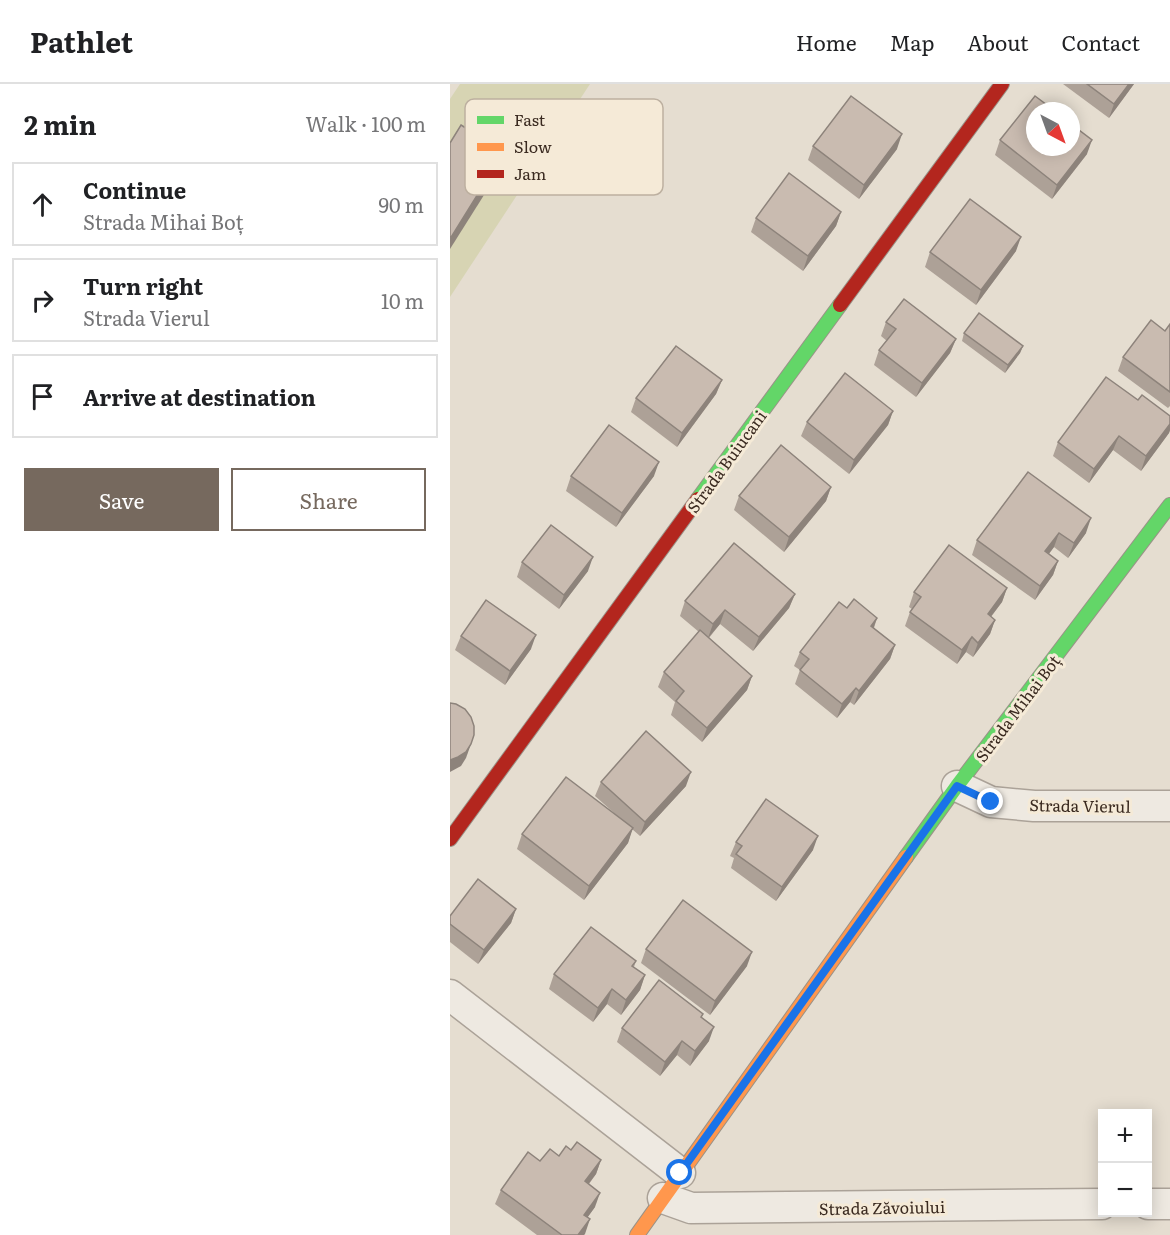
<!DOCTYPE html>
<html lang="en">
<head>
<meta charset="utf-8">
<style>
	:root { --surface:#fff; --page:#f6f6f6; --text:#202124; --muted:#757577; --line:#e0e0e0; --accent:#76695e }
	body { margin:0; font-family:Literata,serif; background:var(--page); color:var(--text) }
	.controls { position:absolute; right:18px; bottom:18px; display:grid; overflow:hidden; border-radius:0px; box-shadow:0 3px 15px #0003 }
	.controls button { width:54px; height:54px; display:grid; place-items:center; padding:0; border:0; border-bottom:2px solid var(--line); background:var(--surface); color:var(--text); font:30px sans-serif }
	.compass { position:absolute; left:576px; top:18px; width:54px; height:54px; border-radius:50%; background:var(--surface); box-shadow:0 3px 15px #0003; rotate:139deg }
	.stop { position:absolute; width:18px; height:18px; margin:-14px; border:4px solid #1a73e8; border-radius:50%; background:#fff }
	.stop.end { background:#1a73e8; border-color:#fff; box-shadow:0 2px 6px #0008 }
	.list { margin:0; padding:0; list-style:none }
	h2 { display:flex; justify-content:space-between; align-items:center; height:78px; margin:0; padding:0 24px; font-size:26px }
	h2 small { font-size:20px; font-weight:400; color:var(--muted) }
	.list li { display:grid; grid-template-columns:39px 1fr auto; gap:18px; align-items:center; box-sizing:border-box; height:84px; margin:0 12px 12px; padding:0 12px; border:2px solid var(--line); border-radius:0px }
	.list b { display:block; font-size:22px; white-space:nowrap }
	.list p { margin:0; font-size:20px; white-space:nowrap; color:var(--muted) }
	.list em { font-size:20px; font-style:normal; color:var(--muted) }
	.actions { display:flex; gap:12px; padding:18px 24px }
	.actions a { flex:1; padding:14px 0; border:2px solid var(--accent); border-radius:0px; text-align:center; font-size:21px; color:var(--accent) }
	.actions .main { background:var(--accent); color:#fff }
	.icon { flex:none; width:33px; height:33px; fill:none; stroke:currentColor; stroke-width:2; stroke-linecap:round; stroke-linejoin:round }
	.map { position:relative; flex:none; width:720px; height:1151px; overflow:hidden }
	header { display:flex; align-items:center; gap:36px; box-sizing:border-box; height:84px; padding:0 30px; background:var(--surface); border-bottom:2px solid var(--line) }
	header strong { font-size:28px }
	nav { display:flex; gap:33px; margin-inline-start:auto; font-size:21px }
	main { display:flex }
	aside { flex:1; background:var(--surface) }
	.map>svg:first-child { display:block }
	.green { fill:#d7d4b3 }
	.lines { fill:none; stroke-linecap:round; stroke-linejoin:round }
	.street-casing { stroke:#aba298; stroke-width:33 }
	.fast-casing { stroke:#9a9288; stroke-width:16 }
	.slow-casing { stroke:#9a9288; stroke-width:16 }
	.jam-casing { stroke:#9a9288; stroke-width:16 }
	.street { stroke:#eee9e1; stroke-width:30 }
	.fast { stroke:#63d668; stroke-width:14 }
	.slow { stroke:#ff974d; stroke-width:14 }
	.jam { stroke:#b3261e; stroke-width:14 }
	.wall { fill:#ada197 }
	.shaded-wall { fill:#8d837b }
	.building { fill:#c9bbb0; stroke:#8d837b; stroke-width:1.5 }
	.route { stroke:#1a73e8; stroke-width:8 }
	.labels { text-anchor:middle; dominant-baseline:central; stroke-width:6; stroke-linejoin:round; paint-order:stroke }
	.street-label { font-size:16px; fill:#3a2a20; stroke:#f5ead7 }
	.key { fill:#f5ead7; stroke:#bdb0a0; stroke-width:1.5 }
	.key-label { font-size:16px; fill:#3a2a20 }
</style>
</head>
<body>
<header>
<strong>Pathlet</strong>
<nav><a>Home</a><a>Map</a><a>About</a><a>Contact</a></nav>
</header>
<main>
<aside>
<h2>2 min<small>Walk · 100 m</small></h2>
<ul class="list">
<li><svg class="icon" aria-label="ahead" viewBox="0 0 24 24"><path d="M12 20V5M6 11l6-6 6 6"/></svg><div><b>Continue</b><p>Strada Mihai Boț</p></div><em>90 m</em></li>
<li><svg class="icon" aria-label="right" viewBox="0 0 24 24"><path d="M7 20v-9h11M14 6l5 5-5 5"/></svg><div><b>Turn right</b><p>Strada Vierul</p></div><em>10 m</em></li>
<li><svg class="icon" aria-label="arrive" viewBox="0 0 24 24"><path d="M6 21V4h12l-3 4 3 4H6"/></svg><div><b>Arrive at destination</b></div></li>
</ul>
<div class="actions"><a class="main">Save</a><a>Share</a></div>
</aside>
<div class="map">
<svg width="720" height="1151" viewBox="0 0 720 1151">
	<rect width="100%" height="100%" fill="#e5ddd0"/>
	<polygon class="green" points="10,0 140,0 0,213 0,15"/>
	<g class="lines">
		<g class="street-casing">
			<g id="street">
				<polyline points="507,702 541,718 584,722 720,722"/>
				<polyline points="0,911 230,1089"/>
				<polyline points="213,1114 241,1124 652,1120"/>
				<polyline points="698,1120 720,1120"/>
			</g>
		</g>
		<g class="fast-casing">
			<g id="fast">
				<polyline points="248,415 390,221"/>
				<polyline points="456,773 507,702 720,421"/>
			</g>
		</g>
		<g class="slow-casing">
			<polyline id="slow" points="187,1151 456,773"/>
		</g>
		<g class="jam-casing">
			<g id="jam">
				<polyline points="390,221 552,0"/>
				<polyline points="0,755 248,415"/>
			</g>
		</g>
		<use href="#street" class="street"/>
		<use href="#fast" class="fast"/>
		<use href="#slow" class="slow"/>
		<use href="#jam" class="jam"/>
	</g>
	<g class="wall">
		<polygon points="613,0 684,0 659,34"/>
		<polygon points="550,56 637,70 602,115 545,71"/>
		<polygon points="363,62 447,65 409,115 358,76"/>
		<polygon points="391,128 386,142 353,187 301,148 306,134"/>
		<polygon points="566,167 526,221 475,183 480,168"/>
		<polygon points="436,238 506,255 500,269 466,313 424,281 429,266 437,257 431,252"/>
		<polygon points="720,240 720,322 718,324 668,287 673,273 715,247"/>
		<polygon points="514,249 573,262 570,269 555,289 512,257"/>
		<polygon points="272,296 266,310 227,363 181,328 186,314"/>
		<polygon points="688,316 720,332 720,346 719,349 691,387 663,366 639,399 603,372 608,358"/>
		<polygon points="443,327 438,341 399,390 351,352 357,338"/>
		<polygon points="578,388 636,449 618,474 604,463 599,470 608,477 603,491 585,516 522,471 527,456"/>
		<polygon points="121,392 204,392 166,443 116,407"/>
		<polygon points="381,403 376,417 334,468 284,426 289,412"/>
		<polygon points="72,478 138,487 109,525 67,493"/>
		<polygon points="557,504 552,518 541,533 545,536 540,550 523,573 516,568 507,580 455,542 460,528 462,525 459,523 464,508"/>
		<polygon points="345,510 339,524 303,567 270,540 259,554 302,592 297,606 252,658 221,631 225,618 208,603 214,588 249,548 230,532 235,517"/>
		<polygon points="397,524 427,534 424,544 445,561 440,575 404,621 400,618 387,634 345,600 350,586 344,582 350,568"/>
		<polygon points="11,552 81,565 55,601 5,566"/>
		<polygon points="151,698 236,702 190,752 182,745 178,759 134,816 67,765 72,750 172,736 145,712"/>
		<polygon points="286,758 363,766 326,817 281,784 284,774 280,772"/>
		<polygon points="66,825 61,839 28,880 0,858 0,832"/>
		<polygon points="196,865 297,882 260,931 191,879"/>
		<polygon points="186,877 184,883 195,891 190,906 171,931 157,920 143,938 99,905 104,890"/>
		<polygon points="252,934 259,957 240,982 227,971 210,992 167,958 172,944"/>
		<polygon points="121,1066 151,1076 146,1090 139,1100 145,1123 137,1134 134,1151 87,1151 45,1120 51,1106 90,1077 109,1072"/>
	</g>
	<g class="shaded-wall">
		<polygon points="679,0 684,0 659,34 664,20"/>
		<polygon points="452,50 447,65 409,115 414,101"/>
		<polygon points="642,56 637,70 602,115 607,101"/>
		<polygon points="54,68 46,92 0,165 0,155"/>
		<polygon points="391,128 386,142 353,187 358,172"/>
		<polygon points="571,153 566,167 526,221 531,206"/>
		<polygon points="506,255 500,269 466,313 472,299"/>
		<polygon points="573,262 570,269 555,289 558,281"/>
		<polygon points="272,296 266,310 227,363 232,349"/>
		<polygon points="443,327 438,341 399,390 404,376"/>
		<polygon points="720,340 720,346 719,349 691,387 696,372"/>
		<polygon points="669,352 663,366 639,399 644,385"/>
		<polygon points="209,378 204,392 166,443 172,429"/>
		<polygon points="381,403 376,417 334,468 339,453"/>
		<polygon points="641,434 636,449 618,474 624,459"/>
		<polygon points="609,449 604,463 590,481 595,467"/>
		<polygon points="143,473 138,487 109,525 114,511"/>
		<polygon points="608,477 603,491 585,516 590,502"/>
		<polygon points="557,504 552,518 532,544 538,530"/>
		<polygon points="345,510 339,524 303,567 309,553"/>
		<polygon points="275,526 270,540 258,554 263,540"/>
		<polygon points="427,534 422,548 421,542"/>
		<polygon points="545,536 540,550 523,573 528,559"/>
		<polygon points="86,551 81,565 55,601 60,587"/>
		<polygon points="522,553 516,568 507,580 512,566"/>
		<polygon points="445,561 440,575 404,621 409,607"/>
		<polygon points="302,592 297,606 252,658 257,644"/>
		<polygon points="406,604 400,618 387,634 392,620"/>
		<polygon points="21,660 16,674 11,682 0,688 0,676"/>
		<polygon points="241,688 236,702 190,752 195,738"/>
		<polygon points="183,744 178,759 134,816 139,802"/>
		<polygon points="368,752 363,766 326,817 332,803"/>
		<polygon points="66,825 61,839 28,880 34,866"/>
		<polygon points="302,868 297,882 260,931 265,917"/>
		<polygon points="195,891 190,906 171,931 176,916"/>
		<polygon points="162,905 157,920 143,938 148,924"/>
		<polygon points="264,943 259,957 240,982 245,967"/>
		<polygon points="232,957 227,971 210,992 215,978"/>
		<polygon points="151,1076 146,1090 130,1111 135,1097"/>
		<polygon points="150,1109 145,1123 129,1145 134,1131"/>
		<polygon points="140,1135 135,1150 134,1151 128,1151"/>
	</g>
	<g class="building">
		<polygon points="637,0 679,0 664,20"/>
		<polygon points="401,12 452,50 414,101 363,62"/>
		<polygon points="585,12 605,27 585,27 585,63 621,63 621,40 642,56 607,101 550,56"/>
		<polygon points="11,41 54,68 0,155 0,59"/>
		<polygon points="339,89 391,128 358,172 306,134"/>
		<polygon points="520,115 571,153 531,206 480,168"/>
		<polygon points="454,215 506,255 472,299 429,266 446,245 436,238"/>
		<polygon points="529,229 573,262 558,281 514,249"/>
		<polygon points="701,236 715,247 720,240 720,308 673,273"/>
		<polygon points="226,262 272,296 232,349 186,314"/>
		<polygon points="395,289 443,327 404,376 357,338"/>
		<polygon points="656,293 688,316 692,311 720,332 720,340 696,372 669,352 644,385 608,358"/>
		<polygon points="159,341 209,378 172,429 121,392"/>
		<polygon points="331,361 381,403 339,453 289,412"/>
		<polygon points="578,388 641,434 624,459 609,449 595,467 608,477 590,502 527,456"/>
		<polygon points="101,441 143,473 114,511 72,478"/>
		<polygon points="284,459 345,510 309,553 275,526 263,540 235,517"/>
		<polygon points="499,461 557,504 538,530 545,536 528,559 522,553 512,566 460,528 471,513 464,508"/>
		<polygon points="404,515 427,534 421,542 445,561 409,607 406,604 392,620 350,586 359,575 350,568 389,518 397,524"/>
		<polygon points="36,516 86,551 60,587 11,552"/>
		<polygon points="250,546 302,592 257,644 226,617 234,607 214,588"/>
		<polygon points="0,619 6,620 15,625 21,633 24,642 24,651 21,660 16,668 8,673 0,676"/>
		<polygon points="196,647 241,688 195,738 151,698"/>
		<polygon points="116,693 183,744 139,802 72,750"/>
		<polygon points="316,715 368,752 332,803 286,770 292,762 286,758"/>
		<polygon points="28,795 66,825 34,866 0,840 0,832"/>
		<polygon points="233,816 302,868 265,917 196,865"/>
		<polygon points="141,843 186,877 182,882 195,891 176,916 162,905 148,924 104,890"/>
		<polygon points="209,896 253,930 251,933 264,943 245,967 232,957 215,978 172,944"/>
		<polygon points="127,1058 151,1076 135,1097 150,1109 134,1131 140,1135 128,1151 112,1151 51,1106 78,1068 90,1077 100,1065 109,1072 116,1062 121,1066"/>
	</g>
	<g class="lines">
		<polyline class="route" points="230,1089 507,702 541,718"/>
	</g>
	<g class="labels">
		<g class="street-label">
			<text transform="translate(276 377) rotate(-54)">Strada Buiucani</text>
			<text transform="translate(567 624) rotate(-53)">Strada Mihai Boț</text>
			<text transform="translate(630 721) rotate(1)">Strada Vierul</text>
			<text transform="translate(432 1123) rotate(-1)">Strada Zăvoiului</text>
		</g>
	</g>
	<rect x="15" y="15" width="198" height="96" rx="9" class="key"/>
	<rect x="27" y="32" width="27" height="8" fill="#63d668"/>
	<rect x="27" y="59" width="27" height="8" fill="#ff974d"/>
	<rect x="27" y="86" width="27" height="8" fill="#b3261e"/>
	<g class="key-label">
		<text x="64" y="42">Fast</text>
		<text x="64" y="69">Slow</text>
		<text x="64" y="96">Jam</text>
	</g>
</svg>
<div class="controls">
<button>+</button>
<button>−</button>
</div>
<svg class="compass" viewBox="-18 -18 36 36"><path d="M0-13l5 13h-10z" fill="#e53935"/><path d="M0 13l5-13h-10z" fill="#757577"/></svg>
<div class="stop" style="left:230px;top:1089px"></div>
<div class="stop end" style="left:541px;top:718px"></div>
</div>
</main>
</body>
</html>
